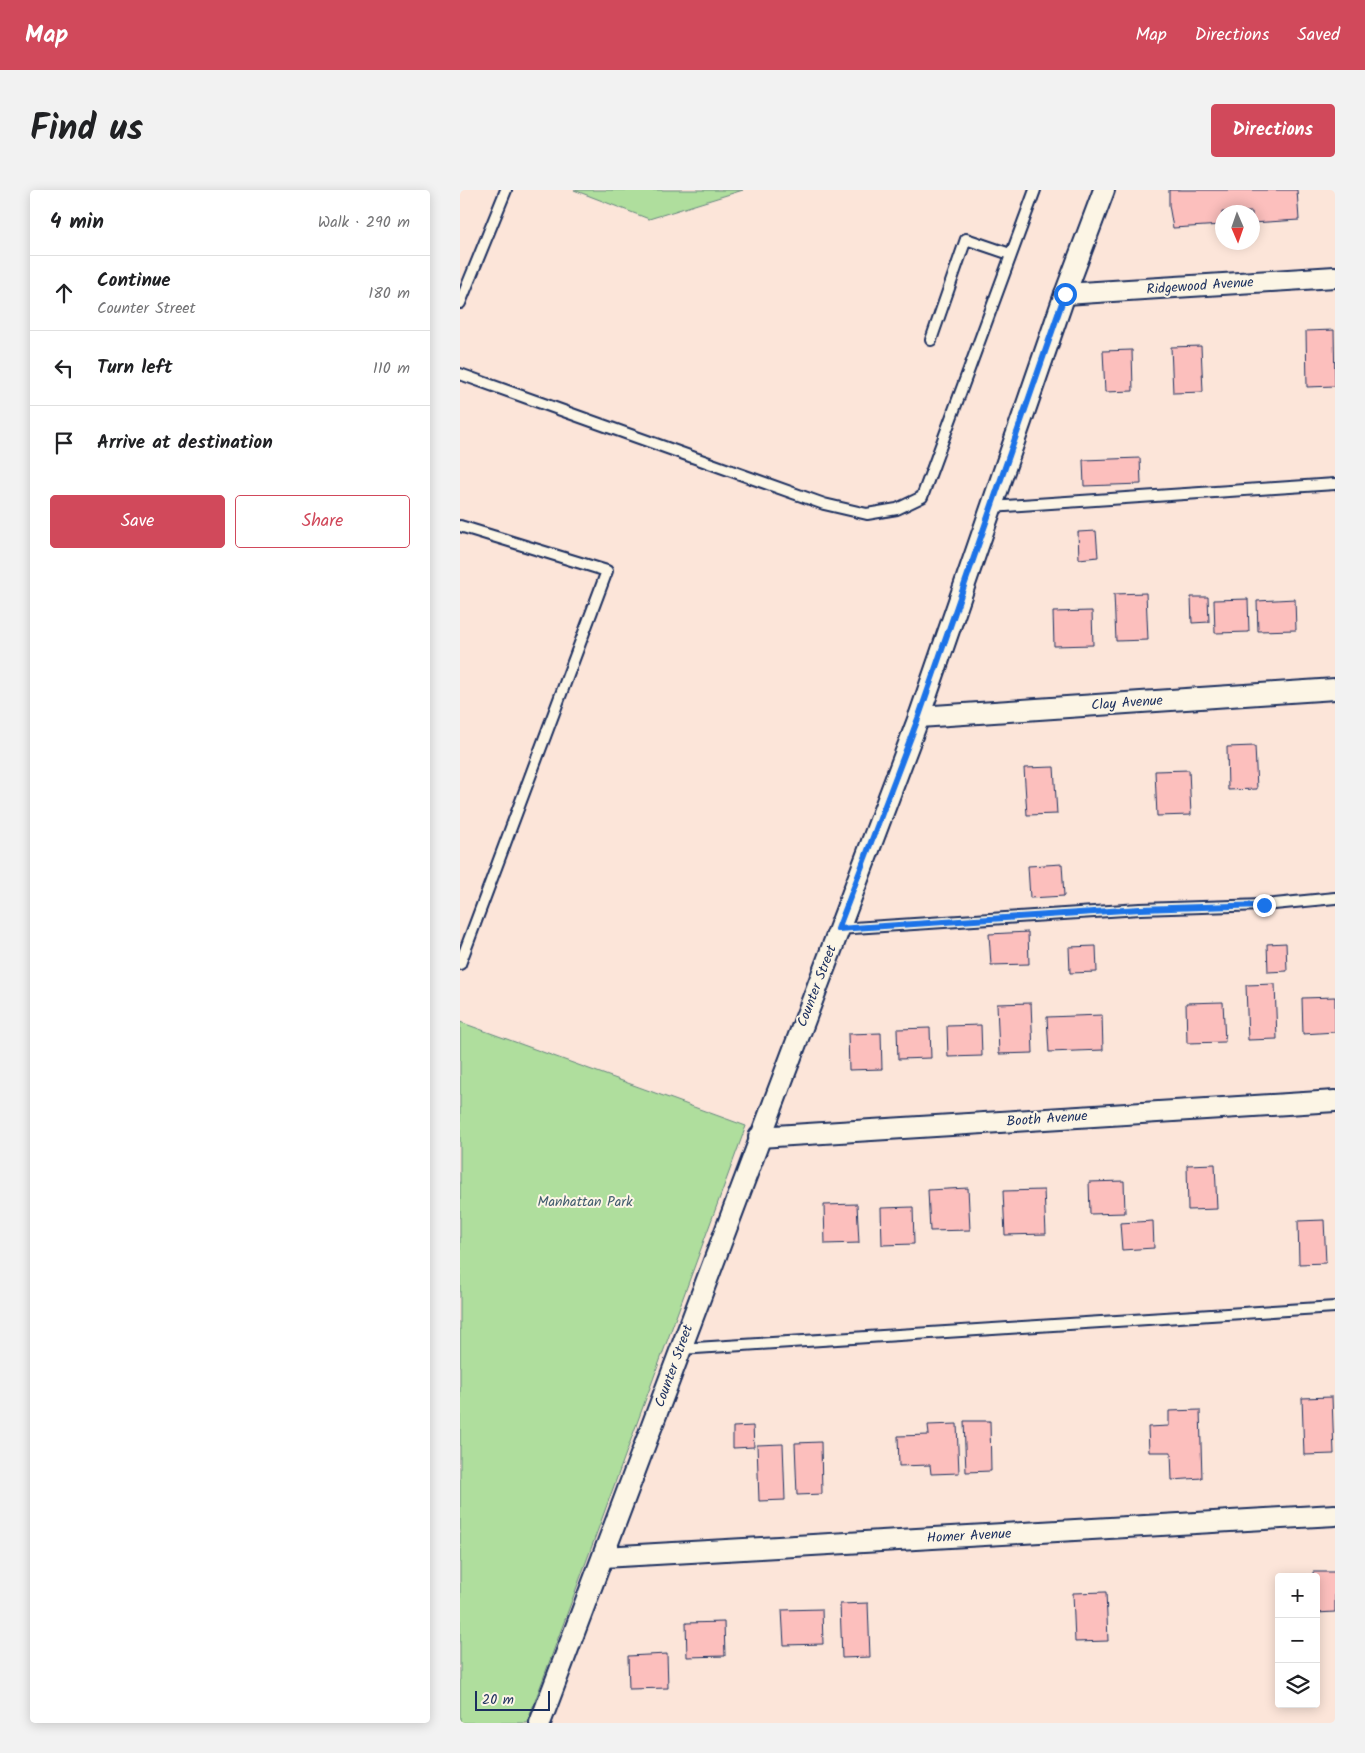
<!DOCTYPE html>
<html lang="en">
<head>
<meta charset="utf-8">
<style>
	:root { --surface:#fff; --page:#f2f2f2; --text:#202124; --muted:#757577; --line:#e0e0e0; --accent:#d1495b }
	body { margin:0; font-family:Kalam,sans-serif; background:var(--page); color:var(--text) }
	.controls { position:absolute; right:15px; bottom:15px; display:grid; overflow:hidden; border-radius:5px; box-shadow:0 2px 12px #0003 }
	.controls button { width:45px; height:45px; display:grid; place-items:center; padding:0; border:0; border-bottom:1px solid var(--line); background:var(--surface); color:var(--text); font:25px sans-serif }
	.compass { position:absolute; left:755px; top:15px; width:45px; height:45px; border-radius:50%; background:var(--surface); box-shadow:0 2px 12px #0003; rotate:178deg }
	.scale { position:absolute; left:15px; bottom:12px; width:75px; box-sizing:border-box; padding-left:5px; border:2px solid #1b2f5e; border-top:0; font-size:14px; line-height:18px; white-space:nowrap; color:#1b2f5e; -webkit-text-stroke:4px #fcf5e5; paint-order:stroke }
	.stop { position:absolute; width:15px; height:15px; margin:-11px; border:4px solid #1a73e8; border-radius:50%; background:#fff }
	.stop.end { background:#1a73e8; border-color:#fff; box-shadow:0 1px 5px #0008 }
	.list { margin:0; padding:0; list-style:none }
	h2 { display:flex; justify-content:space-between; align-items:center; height:65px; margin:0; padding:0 20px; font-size:21px }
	h2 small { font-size:16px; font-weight:400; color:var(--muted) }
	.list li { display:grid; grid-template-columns:32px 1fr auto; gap:15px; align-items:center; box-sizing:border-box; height:75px; padding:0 20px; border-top:1px solid var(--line) }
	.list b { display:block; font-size:19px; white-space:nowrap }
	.list p { margin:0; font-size:16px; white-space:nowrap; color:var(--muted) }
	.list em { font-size:16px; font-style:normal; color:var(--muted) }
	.actions { display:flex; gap:10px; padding:15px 20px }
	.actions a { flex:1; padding:11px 0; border:1px solid var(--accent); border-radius:5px; text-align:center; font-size:18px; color:var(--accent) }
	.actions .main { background:var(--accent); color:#fff }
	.icon { flex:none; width:28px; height:28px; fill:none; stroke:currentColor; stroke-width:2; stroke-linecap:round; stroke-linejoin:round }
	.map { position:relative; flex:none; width:875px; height:1533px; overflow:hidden; border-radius:5px }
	header { display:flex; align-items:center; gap:30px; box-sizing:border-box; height:70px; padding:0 25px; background:var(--accent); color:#fff }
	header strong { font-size:24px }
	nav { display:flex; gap:28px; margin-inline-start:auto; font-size:18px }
	.intro { display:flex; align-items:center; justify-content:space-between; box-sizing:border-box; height:120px; padding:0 30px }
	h1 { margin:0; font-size:35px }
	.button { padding:12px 22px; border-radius:5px; background:var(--accent); color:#fff; font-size:18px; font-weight:700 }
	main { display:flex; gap:30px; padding:0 30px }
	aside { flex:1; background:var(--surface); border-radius:5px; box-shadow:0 2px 12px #0003 }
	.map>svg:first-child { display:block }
	.green { fill:#afde9d; stroke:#65867e }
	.building { fill:#fcbfbd; stroke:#1b2f5e }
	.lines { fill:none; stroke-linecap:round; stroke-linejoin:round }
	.lane-casing { stroke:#1b2f5e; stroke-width:14 }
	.street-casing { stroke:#1b2f5e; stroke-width:24 }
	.lane { stroke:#fcf5e5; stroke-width:10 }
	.street { stroke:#fcf5e5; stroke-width:20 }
	.route { stroke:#1a73e8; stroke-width:6 }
	.labels { text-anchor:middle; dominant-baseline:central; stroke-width:4; stroke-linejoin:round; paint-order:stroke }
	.street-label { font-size:14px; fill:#1b2f5e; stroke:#fcf5e5 }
	.park-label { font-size:14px; fill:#405b6e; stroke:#fcf5e5 }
</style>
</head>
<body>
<header>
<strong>Map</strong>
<nav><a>Map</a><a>Directions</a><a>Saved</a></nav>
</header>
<div class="intro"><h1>Find us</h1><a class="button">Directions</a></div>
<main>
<aside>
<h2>4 min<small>Walk · 290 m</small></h2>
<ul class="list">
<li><svg class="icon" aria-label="ahead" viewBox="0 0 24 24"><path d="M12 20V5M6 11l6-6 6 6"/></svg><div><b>Continue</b><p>Counter Street</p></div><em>180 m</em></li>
<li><svg class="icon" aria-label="left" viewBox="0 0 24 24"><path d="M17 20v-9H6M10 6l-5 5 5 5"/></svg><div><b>Turn left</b></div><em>110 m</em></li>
<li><svg class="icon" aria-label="arrive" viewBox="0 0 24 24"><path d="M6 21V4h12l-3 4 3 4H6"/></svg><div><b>Arrive at destination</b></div></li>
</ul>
<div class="actions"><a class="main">Save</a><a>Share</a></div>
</aside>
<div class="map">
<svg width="875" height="1533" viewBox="0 0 875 1533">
	<rect width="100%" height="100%" fill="#fce5d9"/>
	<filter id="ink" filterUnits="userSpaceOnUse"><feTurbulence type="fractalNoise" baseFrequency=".02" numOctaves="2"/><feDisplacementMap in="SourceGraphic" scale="10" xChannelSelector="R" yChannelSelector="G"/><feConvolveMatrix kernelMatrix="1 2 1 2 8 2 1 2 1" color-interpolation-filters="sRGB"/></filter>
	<g filter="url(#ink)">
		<g class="green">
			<polygon points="114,0 283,0 189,29"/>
			<polygon points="0,832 286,936 67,1533 0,1533"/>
		</g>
		<g class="building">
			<polygon points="709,0 837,0 839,30 792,33 792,22 762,22 762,35 713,38 709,15"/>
			<polygon points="874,140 875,196 847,197 846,141"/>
			<polygon points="741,156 743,202 713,203 711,157"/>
			<polygon points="672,160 673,201 645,202 643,161"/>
			<polygon points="680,268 681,294 624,296 623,270"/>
			<polygon points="636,341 638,367 619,369 618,342"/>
			<polygon points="686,403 688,450 656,451 654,404"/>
			<polygon points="731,407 748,407 749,432 732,433"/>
			<polygon points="788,409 789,442 755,443 754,410"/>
			<polygon points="835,409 836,440 798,441 797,411"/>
			<polygon points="632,421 633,455 594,456 593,422"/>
			<polygon points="795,556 797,599 768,600 767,557"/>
			<polygon points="594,577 597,624 567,625 564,578"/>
			<polygon points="729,580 731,625 697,626 695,581"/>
			<polygon points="602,674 604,706 570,708 568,676"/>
			<polygon points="568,742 569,774 531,775 529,744"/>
			<polygon points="826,753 827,781 808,782 807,754"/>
			<polygon points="636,756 637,782 610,783 609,757"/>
			<polygon points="815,794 817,849 788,850 786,795"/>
			<polygon points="875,807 875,842 843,844 842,808"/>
			<polygon points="763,812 765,852 727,853 726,813"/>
			<polygon points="571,813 573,863 539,864 537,814"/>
			<polygon points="642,825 643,860 589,862 587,827"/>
			<polygon points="521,835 522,866 488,867 487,836"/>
			<polygon points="470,838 471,868 438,869 437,839"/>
			<polygon points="421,843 422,879 389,880 388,844"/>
			<polygon points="755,974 757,1019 728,1020 727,975"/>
			<polygon points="664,991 665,1023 630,1024 629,992"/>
			<polygon points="508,998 510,1040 470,1041 468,1000"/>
			<polygon points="584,1000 586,1044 545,1045 543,1001"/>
			<polygon points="397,1014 399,1053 365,1054 364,1015"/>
			<polygon points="453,1017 454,1054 422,1055 421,1018"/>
			<polygon points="864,1030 866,1073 839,1074 838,1031"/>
			<polygon points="693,1031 694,1058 662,1060 660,1033"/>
			<polygon points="872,1207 874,1264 844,1265 842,1208"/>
			<polygon points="740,1220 742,1288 712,1290 711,1262 689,1262 688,1237 709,1236 709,1221"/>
			<polygon points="504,1231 530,1231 531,1281 506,1282"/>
			<polygon points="497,1234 499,1283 471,1284 470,1275 439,1276 438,1246 469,1245 468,1235"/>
			<polygon points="293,1236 294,1257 273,1258 273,1237"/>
			<polygon points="361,1252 362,1304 337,1305 335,1253"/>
			<polygon points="323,1254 325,1310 299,1311 297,1255"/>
			<polygon points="853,1382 875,1382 875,1422 856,1423 856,1387 853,1387"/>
			<polygon points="646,1402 648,1451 615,1452 613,1403"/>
			<polygon points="408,1413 410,1467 382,1468 380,1414"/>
			<polygon points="362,1419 363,1454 324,1455 322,1420"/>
			<polygon points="264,1432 265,1466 227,1467 226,1433"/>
			<polygon points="207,1464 208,1498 169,1499 168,1466"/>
		</g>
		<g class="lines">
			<g class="lane-casing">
				<g id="lane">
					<polyline points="0,113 46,0"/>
					<polyline points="471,150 506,49 550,64"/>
					<polyline points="0,184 364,314 407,324 437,319 462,307 575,0"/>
					<polyline points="531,317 875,294"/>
					<polyline points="0,336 147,381 0,774"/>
					<polyline points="378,739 680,719 804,715 875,708"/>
					<polyline points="220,1159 875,1117"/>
				</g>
			</g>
			<g class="street-casing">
				<g id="street">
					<polyline points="605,104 875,87"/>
					<polyline points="459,527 875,499"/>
					<polyline points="299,947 875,911"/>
					<polyline points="143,1367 875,1325"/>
					<polyline points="80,1533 459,527 605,104 644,0"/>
				</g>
			</g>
			<use href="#lane" class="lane"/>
			<use href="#street" class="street"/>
		</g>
	</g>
	<g class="lines" filter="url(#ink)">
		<polyline class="route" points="605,104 459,526 378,739 680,719 804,715"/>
	</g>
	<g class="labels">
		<g class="street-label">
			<text transform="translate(740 96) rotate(-4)">Ridgewood Avenue</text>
			<text transform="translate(667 513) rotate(-4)">Clay Avenue</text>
			<text transform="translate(357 796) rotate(-69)">Counter Street</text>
			<text transform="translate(587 929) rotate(-4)">Booth Avenue</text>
			<text transform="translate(214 1176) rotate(-70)">Counter Street</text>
			<text transform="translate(509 1346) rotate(-3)">Homer Avenue</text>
		</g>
		<g class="park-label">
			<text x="125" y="1012">Manhattan Park</text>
		</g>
	</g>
</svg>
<div class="controls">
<button>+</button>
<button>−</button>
<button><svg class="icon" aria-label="layers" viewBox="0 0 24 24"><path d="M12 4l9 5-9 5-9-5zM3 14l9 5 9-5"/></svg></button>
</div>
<svg class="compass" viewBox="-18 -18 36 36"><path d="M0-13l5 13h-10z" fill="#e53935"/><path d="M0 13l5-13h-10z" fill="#757577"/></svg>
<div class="scale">20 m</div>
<div class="stop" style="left:605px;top:104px"></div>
<div class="stop end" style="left:804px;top:715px"></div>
</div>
</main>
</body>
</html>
